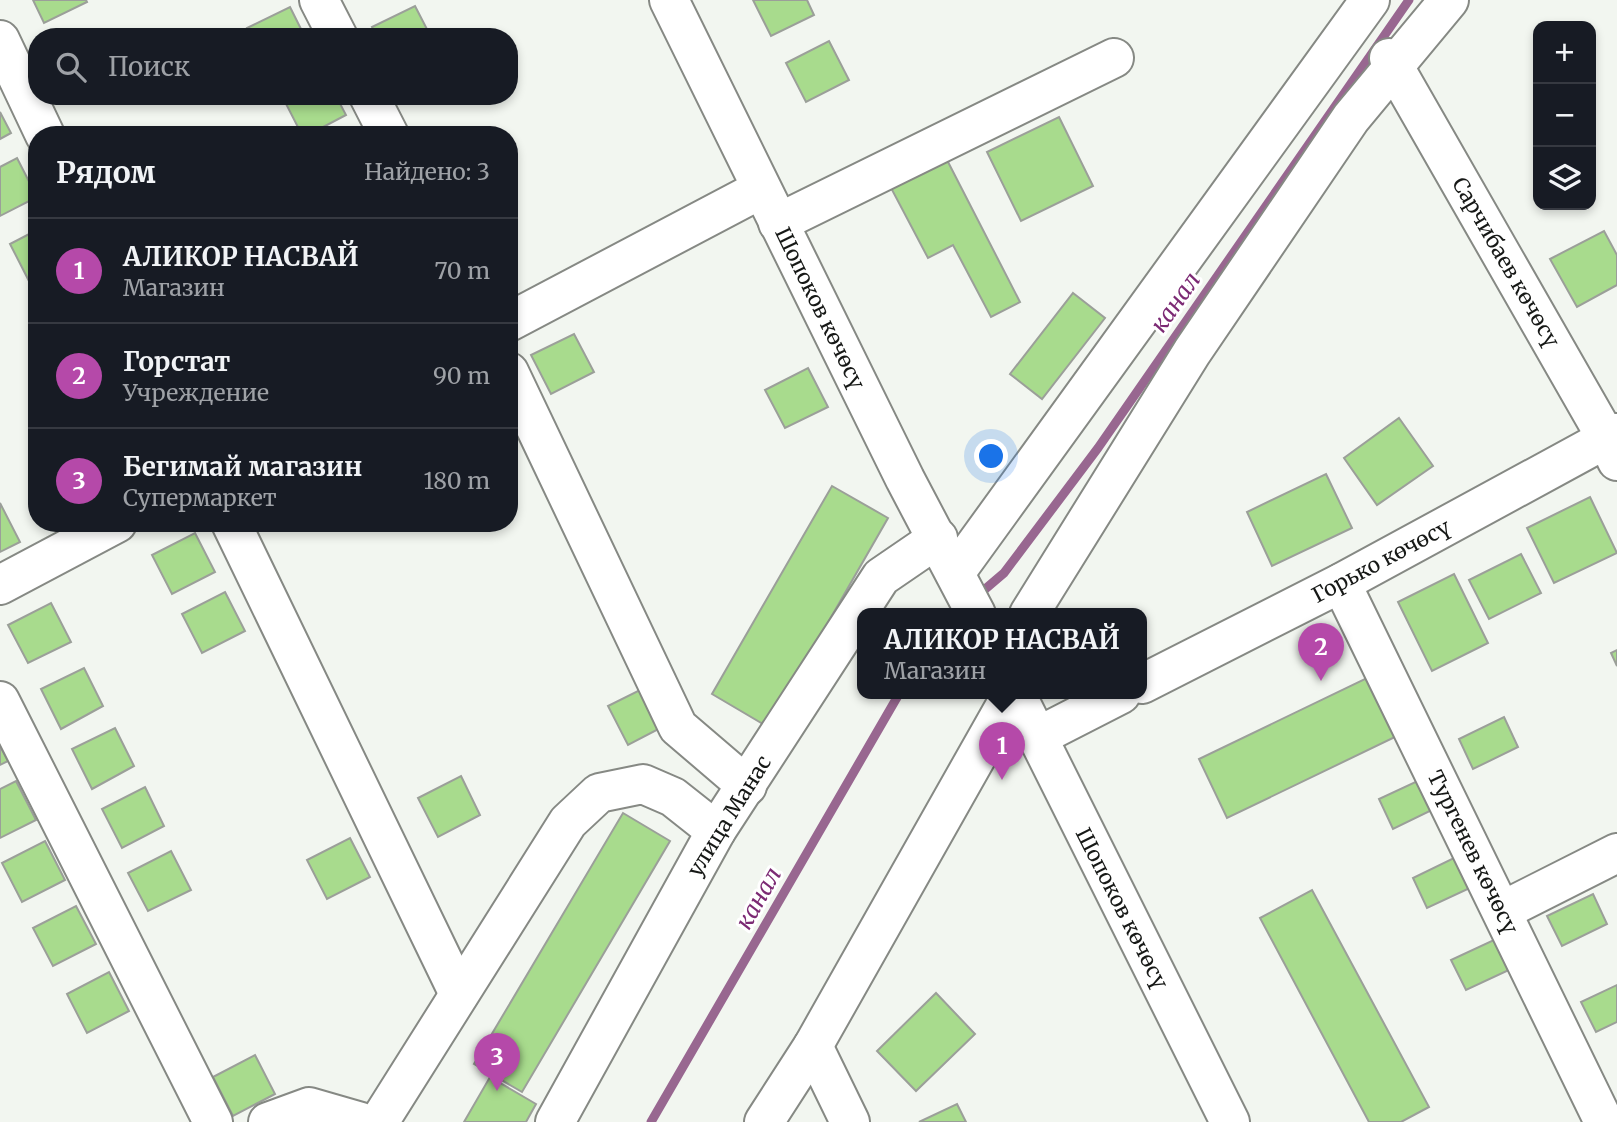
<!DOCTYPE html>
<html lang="ru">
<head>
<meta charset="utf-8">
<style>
	:root { --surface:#171b24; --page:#242831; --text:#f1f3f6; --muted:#9ea1a6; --line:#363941; --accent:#b549a9 }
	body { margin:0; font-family:Merriweather,serif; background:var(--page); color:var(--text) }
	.controls { position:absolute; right:21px; top:21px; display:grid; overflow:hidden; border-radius:14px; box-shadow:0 4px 10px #0003 }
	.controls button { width:63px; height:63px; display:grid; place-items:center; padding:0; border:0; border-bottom:2px solid var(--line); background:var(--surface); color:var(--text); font:35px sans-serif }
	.you { position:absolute; left:992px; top:457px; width:24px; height:24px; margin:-18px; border:5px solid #fff; border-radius:50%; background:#1a73e8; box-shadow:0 0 0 10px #1a73e833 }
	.badge { display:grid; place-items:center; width:46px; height:46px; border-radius:50%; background:var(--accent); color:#fff; font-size:23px; font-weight:700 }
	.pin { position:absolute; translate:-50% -58px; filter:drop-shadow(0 2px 4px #0008) }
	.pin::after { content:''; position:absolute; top:37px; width:24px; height:21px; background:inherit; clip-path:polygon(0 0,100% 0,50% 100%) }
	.popup { position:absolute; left:857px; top:608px; width:290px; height:91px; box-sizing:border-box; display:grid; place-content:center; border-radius:14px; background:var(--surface); filter:drop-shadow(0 2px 5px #0005); font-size:23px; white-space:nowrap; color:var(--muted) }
	.popup b { font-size:26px; color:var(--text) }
	.popup::after { content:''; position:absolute; left:50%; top:100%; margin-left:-14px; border:14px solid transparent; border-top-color:var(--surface) }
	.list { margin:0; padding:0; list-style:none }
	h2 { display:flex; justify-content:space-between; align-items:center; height:91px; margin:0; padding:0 28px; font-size:30px }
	h2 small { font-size:23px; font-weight:400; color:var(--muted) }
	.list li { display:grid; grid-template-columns:46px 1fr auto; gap:21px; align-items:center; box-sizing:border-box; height:105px; padding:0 28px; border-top:2px solid var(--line) }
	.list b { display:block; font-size:26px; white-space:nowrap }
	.list p { margin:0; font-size:23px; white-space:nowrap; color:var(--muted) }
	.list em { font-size:23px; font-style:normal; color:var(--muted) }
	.icon { flex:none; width:38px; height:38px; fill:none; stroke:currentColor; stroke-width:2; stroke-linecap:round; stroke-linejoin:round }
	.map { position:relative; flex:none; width:1617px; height:1122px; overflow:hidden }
	.search { position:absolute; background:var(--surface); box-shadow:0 4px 10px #0003; left:28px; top:28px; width:490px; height:77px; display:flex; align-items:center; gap:18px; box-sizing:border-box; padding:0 24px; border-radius:28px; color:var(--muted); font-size:26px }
	.panel { position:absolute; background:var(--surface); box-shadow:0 4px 10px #0003; left:28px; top:126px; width:490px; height:406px; border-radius:28px }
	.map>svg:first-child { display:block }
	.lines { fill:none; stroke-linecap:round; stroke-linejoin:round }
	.stream { stroke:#986790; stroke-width:9 }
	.building { fill:#a8db8d; stroke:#9b9f99; stroke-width:2 }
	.minor-casing { stroke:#868984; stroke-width:42 }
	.minor { stroke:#fff; stroke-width:38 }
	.labels { text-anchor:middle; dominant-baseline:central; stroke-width:6; stroke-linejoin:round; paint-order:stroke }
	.street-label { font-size:21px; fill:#161816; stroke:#fff }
	.water-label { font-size:23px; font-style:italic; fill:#7c2a74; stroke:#fff }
</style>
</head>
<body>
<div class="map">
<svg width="1617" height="1122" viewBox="0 0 1617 1122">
	<rect width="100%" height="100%" fill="#f2f6f0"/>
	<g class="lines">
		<g class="stream">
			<polyline points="977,596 1004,573 1098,448 1409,0"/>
			<polyline points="651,1122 899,694"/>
		</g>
	</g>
	<g class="building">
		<polygon points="33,0 86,0 87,2 44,23"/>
		<polygon points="753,0 807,0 814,15 771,36"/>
		<polygon points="415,6 431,37 377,37 372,27"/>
		<polygon points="290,7 305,37 251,37 247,28"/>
		<polygon points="829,41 849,80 806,102 786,63"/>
		<polygon points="287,96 336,96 346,115 308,135 302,135 283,98"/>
		<polygon points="0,112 11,133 0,139"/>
		<polygon points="1059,117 1093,186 1021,221 987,152"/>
		<polygon points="17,158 37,197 0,216 0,167"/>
		<polygon points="946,158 1020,302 991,317 953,245 928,258 890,186"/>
		<polygon points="37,230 37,279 30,283 10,244"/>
		<polygon points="1604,231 1617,255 1617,285 1577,307 1550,259"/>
		<polygon points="1073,293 1105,318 1042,399 1010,374"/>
		<polygon points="574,334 594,372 551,394 531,355"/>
		<polygon points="808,368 828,407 785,428 765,390"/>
		<polygon points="1399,418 1433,466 1377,505 1344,458"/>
		<polygon points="1326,474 1352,528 1272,566 1247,512"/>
		<polygon points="832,486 888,518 768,727 712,694"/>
		<polygon points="1590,497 1617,553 1554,583 1527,528"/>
		<polygon points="0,503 20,542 0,552"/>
		<polygon points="195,533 215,572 172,594 152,555"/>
		<polygon points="1521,554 1541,593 1489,619 1469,580"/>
		<polygon points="1454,574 1488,643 1432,671 1398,602"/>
		<polygon points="225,592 245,631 202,653 182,614"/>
		<polygon points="51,603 71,642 28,663 8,625"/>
		<polygon points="1617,650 1617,666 1611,653"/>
		<polygon points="84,668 103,706 61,729 41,689"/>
		<polygon points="1369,677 1397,736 1227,818 1199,759"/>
		<polygon points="650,685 670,723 628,745 608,706"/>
		<polygon points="1504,717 1518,747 1473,769 1459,739"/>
		<polygon points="115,728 134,766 92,789 72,749"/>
		<polygon points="0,746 8,761 0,765"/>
		<polygon points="461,776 480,815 438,837 418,798"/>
		<polygon points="1424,778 1438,807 1393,829 1379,799"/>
		<polygon points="16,781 36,820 0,838 0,789"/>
		<polygon points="145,787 164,826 122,848 102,809"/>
		<polygon points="623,813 670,841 522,1092 474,1064"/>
		<polygon points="350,838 370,877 327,899 307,860"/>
		<polygon points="45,841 65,880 22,902 2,863"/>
		<polygon points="171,851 191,890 148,911 128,873"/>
		<polygon points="1458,856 1472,887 1427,908 1413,878"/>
		<polygon points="1312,890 1429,1107 1401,1122 1369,1122 1260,918"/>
		<polygon points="1593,894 1607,924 1562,946 1547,916"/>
		<polygon points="76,906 96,944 53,966 33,928"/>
		<polygon points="1496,939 1511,969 1466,990 1451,960"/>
		<polygon points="109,972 129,1011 87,1033 67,994"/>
		<polygon points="1617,985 1617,1022 1596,1032 1581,1002"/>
		<polygon points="936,993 975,1034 916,1091 877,1051"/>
		<polygon points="255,1055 275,1094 233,1116 213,1077"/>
		<polygon points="490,1077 536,1104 526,1122 464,1122"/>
		<polygon points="957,1104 966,1122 919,1122"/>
	</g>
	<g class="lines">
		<g class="minor-casing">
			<g id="minor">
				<polyline points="319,0 338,37"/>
				<polyline points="669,0 905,479 976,614"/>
				<polyline points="0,40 45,135"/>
				<polyline points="1389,58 1607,439 1617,461"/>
				<polyline points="369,96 389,135"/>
				<polyline points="778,223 1114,58"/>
				<polyline points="509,322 761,189"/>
				<polyline points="509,372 678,727 747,786"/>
				<polyline points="231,523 459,994"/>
				<polyline points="955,573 1370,0"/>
				<polyline points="1341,583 1604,1122"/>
				<polyline points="0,585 117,523"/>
				<polyline points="1029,614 1192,352 1351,118 1449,0"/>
				<polyline points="1142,684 1341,583 1617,433"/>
				<polyline points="1016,694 1230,1122"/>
				<polyline points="0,701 213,1122"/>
				<polyline points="1037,737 1121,694"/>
				<polyline points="1502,911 1617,853"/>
				<polyline points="813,1046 850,1122"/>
				<polyline points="268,1122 309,1107 361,1122"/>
				<polyline points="379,1122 568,822 599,793 643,784 673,797 716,831"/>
				<polyline points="555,1122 716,831 881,577 938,538"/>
				<polyline points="764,1122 813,1046 1012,694"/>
			</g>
		</g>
		<use href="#minor" class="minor"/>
	</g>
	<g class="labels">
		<g class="street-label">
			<text transform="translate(1506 262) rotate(60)">Сарчибаев көчөсү</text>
			<text transform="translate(820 308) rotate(64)">Шопоков көчөсү</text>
			<text transform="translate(1381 561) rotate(-28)">Горько көчөсү</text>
			<text transform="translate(729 816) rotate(-58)">улица Манас</text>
			<text transform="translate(1473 852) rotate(64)">Тургенев көчөсү</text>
			<text transform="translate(1122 908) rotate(63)">Шопоков көчөсү</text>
		</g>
		<g class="water-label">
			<text transform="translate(1175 302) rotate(-55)">канал</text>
			<text transform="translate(758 898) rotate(-60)">канал</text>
		</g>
	</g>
</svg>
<div class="controls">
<button>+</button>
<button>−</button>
<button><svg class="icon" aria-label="layers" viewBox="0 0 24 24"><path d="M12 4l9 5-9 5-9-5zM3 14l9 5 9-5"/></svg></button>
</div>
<div class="you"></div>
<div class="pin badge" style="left:1002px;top:780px">1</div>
<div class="popup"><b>АЛИКОР НАСВАЙ</b>Магазин</div>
<div class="pin badge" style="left:1321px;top:681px">2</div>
<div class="pin badge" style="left:497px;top:1091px">3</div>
<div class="search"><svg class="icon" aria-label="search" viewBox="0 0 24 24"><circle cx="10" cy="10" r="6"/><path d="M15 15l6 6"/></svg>Поиск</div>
<section class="panel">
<h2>Рядом<small>Найдено: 3</small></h2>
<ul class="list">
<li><span class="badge">1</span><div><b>АЛИКОР НАСВАЙ</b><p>Магазин</p></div><em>70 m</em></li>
<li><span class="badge">2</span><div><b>Горстат</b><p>Учреждение</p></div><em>90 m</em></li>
<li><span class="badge">3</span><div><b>Бегимай магазин</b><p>Супермаркет</p></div><em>180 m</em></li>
</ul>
</section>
</div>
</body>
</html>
